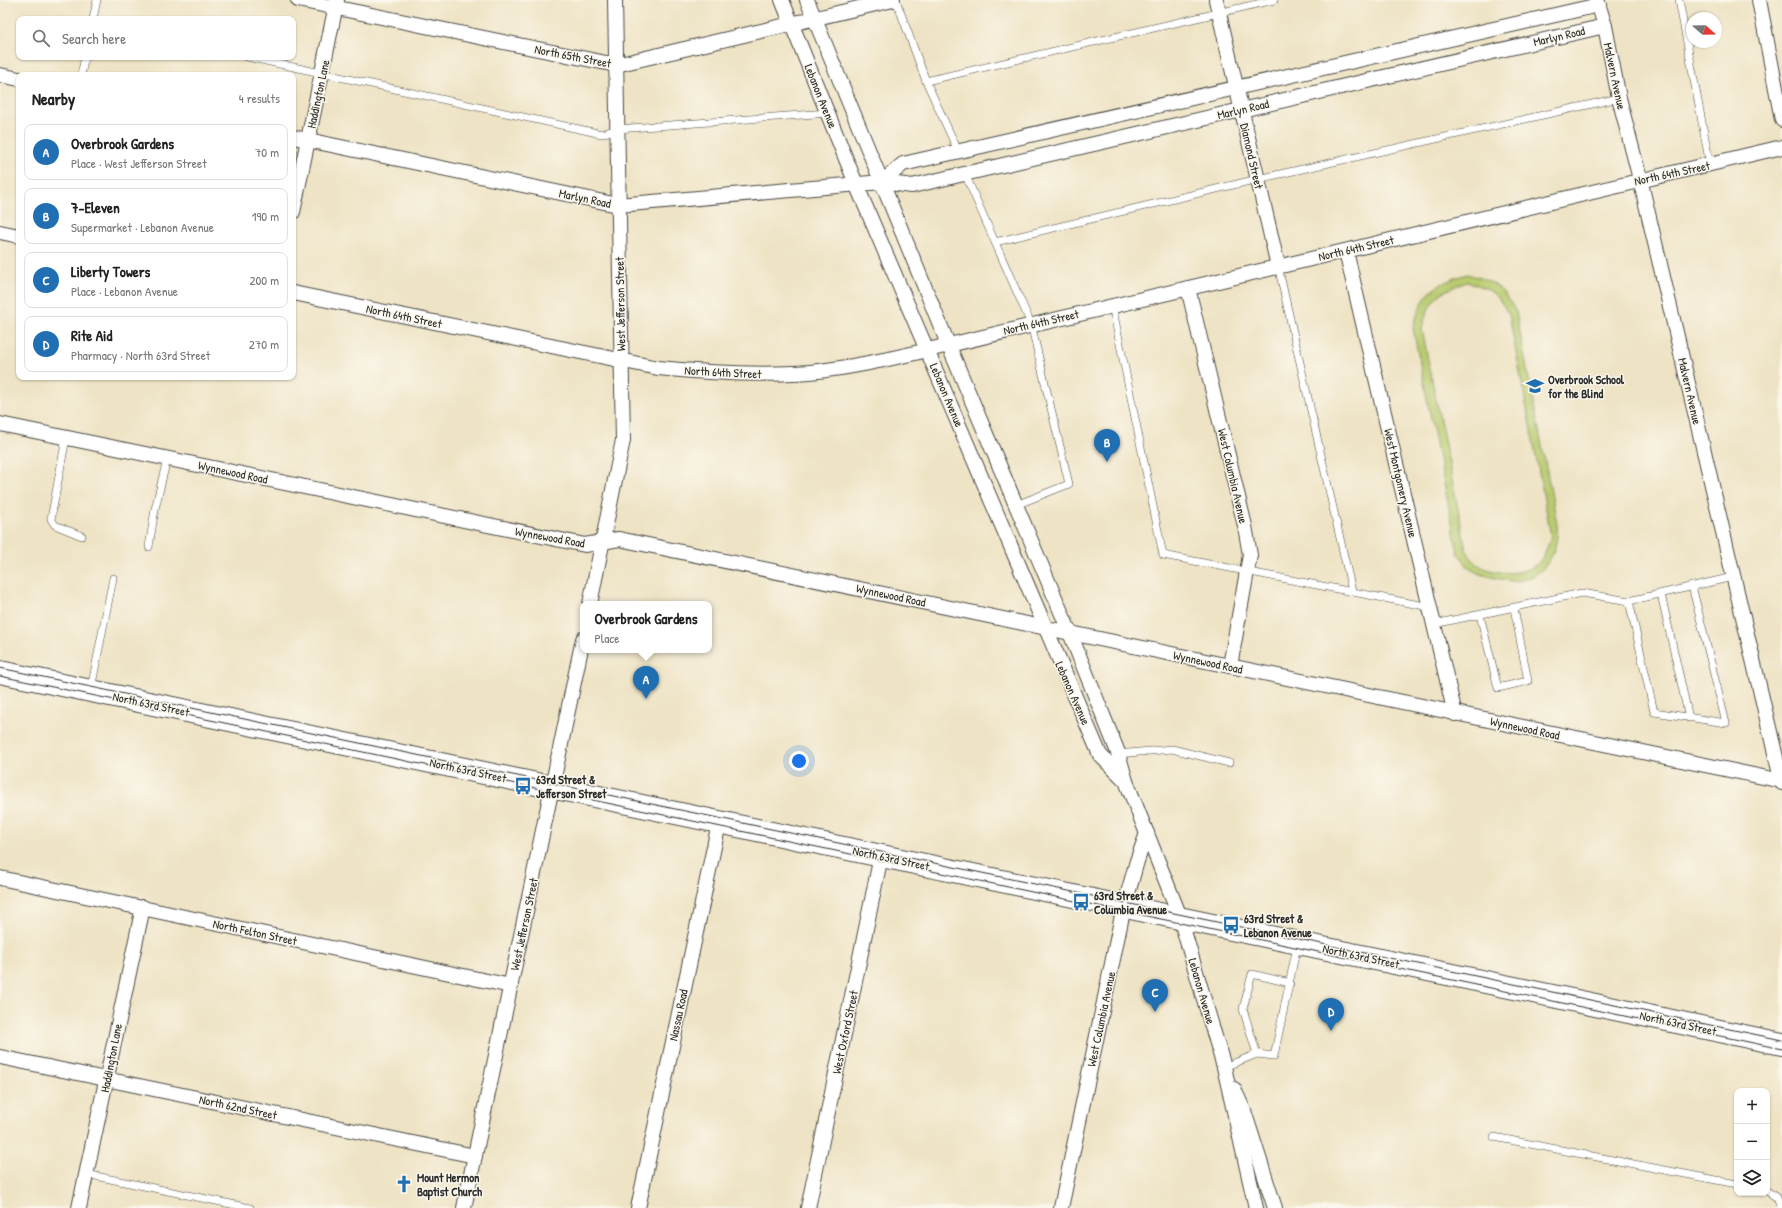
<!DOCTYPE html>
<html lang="en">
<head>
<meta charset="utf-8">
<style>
	:root { --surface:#fff; --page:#f2f2f2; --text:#222; --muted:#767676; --line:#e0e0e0; --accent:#1f6fb2 }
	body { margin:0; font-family:"Patrick Hand",sans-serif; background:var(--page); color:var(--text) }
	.controls { position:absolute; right:12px; bottom:12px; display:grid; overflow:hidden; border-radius:8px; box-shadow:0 1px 3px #0004 }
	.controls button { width:36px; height:36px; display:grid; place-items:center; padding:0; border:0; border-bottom:1px solid var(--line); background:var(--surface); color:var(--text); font:20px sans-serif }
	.compass { position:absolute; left:1686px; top:12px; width:36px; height:36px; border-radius:50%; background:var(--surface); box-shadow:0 1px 3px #0004; rotate:110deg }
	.you { position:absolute; left:799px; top:761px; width:14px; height:14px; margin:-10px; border:3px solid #fff; border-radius:50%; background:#1a73e8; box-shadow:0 0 0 6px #1a73e833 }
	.badge { display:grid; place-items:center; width:26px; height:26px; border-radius:50%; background:var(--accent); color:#fff; font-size:13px; font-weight:700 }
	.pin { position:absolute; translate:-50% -33px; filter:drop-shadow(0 1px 2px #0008) }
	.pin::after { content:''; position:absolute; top:21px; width:14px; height:12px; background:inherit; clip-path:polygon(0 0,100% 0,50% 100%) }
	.popup { position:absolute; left:580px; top:601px; width:132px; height:52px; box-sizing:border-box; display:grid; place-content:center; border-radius:8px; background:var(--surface); filter:drop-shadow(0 1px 3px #0005); font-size:13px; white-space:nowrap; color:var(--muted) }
	.popup b { font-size:15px; color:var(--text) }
	.popup::after { content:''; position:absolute; left:50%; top:100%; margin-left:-8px; border:8px solid transparent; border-top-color:var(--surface) }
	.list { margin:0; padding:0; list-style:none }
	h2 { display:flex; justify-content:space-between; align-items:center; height:52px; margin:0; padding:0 16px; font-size:17px }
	h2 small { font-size:13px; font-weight:400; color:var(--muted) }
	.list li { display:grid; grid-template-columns:26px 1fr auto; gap:12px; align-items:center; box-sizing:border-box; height:56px; margin:0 8px 8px; padding:0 8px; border:1px solid var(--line); border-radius:8px }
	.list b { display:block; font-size:15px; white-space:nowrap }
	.list p { margin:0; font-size:13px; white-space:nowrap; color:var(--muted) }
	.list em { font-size:13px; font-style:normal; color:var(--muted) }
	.icon { flex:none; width:22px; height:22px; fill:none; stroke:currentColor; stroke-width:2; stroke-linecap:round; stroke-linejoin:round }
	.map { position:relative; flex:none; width:1782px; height:1208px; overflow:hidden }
	.search { position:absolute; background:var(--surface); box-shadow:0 1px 3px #0004; left:16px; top:16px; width:280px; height:44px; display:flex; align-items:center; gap:10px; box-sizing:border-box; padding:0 14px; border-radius:8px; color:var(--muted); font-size:15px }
	.panel { position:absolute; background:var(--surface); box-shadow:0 1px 3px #0004; left:16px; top:72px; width:280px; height:308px; border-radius:8px }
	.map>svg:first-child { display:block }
	.green { fill:#b8cb6f; stroke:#727b4d; fill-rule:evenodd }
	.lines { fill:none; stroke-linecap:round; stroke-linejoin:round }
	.lane-casing { stroke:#484742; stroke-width:8 }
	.street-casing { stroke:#484742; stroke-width:16 }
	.primary-casing { stroke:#484742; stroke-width:24 }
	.lane { stroke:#fff; stroke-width:7 }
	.street { stroke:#fff; stroke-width:14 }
	.primary { stroke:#fff; stroke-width:22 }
	.tram { stroke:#2b2b2b; stroke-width:1 }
	.labels { text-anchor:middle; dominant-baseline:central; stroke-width:3; stroke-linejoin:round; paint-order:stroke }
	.street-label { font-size:12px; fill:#2b2b2b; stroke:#fbf7ec }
	.poi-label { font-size:12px; font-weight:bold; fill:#2b2b2b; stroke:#fbf7ec; text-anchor:start }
</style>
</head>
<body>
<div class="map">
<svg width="1782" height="1208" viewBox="0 0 1782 1208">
	<rect width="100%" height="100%" fill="#fbf7ec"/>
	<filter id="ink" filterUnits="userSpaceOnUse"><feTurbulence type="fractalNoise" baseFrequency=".025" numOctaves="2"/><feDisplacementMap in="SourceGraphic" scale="8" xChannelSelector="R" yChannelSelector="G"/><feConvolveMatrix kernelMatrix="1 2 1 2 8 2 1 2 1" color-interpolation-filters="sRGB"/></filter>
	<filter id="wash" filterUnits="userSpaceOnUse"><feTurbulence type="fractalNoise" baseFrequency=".012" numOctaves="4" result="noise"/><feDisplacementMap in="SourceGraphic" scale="16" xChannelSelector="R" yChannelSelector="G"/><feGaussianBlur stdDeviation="0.9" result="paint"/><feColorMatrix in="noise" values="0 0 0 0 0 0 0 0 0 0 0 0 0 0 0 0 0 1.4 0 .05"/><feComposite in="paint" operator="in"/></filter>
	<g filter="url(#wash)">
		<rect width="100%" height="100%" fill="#eee3c4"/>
		<g class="green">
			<path d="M1467,274C1496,282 1501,286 1516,312L1557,523C1560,551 1545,580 1513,581C1507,581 1501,579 1495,578C1487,576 1475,573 1469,568C1465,563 1462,557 1458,553L1413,329C1422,292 1433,285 1467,274ZM1467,282C1491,288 1497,294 1509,315L1551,536C1548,545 1545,556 1538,563C1523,577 1489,575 1475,562C1471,558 1468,553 1466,549L1422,329C1429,299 1439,291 1467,282Z"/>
			<polygon points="1241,1108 1268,1208 1262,1208"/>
		</g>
	</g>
	<g filter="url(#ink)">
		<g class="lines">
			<g class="lane-casing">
				<g id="lane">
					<polyline points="896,0 926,81 959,153"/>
					<polyline points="1679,0 1710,165"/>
					<polyline points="93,19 97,0"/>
					<polyline points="247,57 602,134 617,129 828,113"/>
					<polyline points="81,75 85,57"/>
					<polyline points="926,81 1274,0"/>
					<polyline points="965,174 1031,324 1069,484 1016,505"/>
					<polyline points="995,242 1258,179 1619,98"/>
					<polyline points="1278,266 1352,591"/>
					<polyline points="1112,305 1163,555 1430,607"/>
					<polyline points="66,438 51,519 55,525 82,536"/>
					<polyline points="149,547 155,509 167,459"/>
					<polyline points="1661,594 1689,718"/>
					<polyline points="1629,601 1654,712 1726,723 1692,586"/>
					<polyline points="1480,615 1498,688 1528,681 1514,608"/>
					<polyline points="1434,624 1582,593 1629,601 1733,577"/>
					<polyline points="91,689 113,578"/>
					<polyline points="1118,754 1172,749 1229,763"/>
					<polyline points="1290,983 1252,974 1243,1009 1257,1054 1274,1056 1297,946"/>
					<polyline points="1224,1067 1257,1054"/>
					<polyline points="1494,1137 1737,1184"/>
					<polyline points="86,1174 250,1208"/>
					<polyline points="1767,1191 1777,1198 1781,1208"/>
				</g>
			</g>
			<g class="street-casing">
				<g id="street">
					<polyline points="298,0 616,65 893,0"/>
					<polyline points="782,0 856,184 1100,755 1124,779"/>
					<polyline points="807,0 948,344 1070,633 1117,750 1126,781 1179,914 1224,1067 1256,1208"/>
					<polyline points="1216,0 1278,266"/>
					<polyline points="1597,0 1605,26 1619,98 1640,179 1782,783"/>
					<polyline points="1759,0 1782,120"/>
					<polyline points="0,75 19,79"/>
					<polyline points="293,137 618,205 882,182 912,186 1605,26"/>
					<polyline points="882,182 903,164 1599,5"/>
					<polyline points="293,212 337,0"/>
					<polyline points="0,232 19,236"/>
					<polyline points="1346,251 1455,714"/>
					<polyline points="1188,288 1245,526 1250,555 1230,666"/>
					<path d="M293,293L658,368C709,373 760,376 810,372C850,368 889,359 928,350L1782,147"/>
					<polyline points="0,424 585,545 619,539 1782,781"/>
					<polyline points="590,604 623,440 615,0"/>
					<polyline points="0,878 511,986"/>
					<polyline points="0,1057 475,1156"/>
					<polyline points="1234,1089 1244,1111 1275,1208"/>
					<polyline points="79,1208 143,907"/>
					<polyline points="464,1208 583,639"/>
					<polyline points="638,1208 719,823"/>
					<polyline points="808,1208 881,856"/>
					<polyline points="1061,1208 1123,911 1137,861 1147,833"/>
				</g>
			</g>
			<g class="primary-casing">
				<polyline id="primary" points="0,672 1782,1044"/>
			</g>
			<use href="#lane" class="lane"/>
			<use href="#street" class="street"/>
			<use href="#primary" class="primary"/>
			<g class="tram">
				<polyline points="0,668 1782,1040"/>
				<polyline points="0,676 1782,1049"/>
			</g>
		</g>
	</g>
	<defs>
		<g id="school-bare" transform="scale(1.38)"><path d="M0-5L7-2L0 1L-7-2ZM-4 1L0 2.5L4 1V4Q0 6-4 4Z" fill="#1f6fb2" stroke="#fbf7ec" stroke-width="2.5" paint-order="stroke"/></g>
		<g id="bus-bare" transform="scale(1.38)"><path d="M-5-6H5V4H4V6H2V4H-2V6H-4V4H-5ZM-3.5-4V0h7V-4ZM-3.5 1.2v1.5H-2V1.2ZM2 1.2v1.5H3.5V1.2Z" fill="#1f6fb2" stroke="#fbf7ec" stroke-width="2.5" paint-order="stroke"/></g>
		<g id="church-bare" transform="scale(1.38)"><path d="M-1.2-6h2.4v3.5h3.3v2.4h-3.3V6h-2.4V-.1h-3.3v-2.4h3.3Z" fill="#1f6fb2" stroke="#fbf7ec" stroke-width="2.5" paint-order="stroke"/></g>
	</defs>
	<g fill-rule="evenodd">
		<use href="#school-bare" x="1535" y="386"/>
		<use href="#bus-bare" x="523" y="786"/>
		<use href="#bus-bare" x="1081" y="902"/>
		<use href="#bus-bare" x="1231" y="925"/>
		<use href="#church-bare" x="404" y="1184"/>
	</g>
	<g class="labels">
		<g class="street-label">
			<text transform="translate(1559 36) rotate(-13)">Marlyn Road</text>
			<text transform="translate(573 56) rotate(11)">North 65th Street</text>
			<text transform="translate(1615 76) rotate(78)">Malvern Avenue</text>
			<text transform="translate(318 94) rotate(-78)">Haddington Lane</text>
			<text transform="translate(821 96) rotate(68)">Lebanon Avenue</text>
			<text transform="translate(1243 109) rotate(-13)">Marlyn Road</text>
			<text transform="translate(1252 156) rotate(77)">Diamond Street</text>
			<text transform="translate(1672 173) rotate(-12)">North 64th Street</text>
			<text transform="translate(585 198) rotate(12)">Marlyn Road</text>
			<text transform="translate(1356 248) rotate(-13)">North 64th Street</text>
			<text transform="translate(620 304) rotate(-91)">West Jefferson Street</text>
			<text transform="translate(404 316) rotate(12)">North 64th Street</text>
			<text transform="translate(1041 322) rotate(-13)">North 64th Street</text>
			<text transform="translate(723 372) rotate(3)">North 64th Street</text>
			<text transform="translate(1690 391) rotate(77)">Malvern Avenue</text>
			<text transform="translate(947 395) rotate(67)">Lebanon Avenue</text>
			<text transform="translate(233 472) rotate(12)">Wynnewood Road</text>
			<text transform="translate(1233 476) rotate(77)">West Columbia Avenue</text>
			<text transform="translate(1401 483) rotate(77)">West Montgomery Avenue</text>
			<text transform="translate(550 537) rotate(10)">Wynnewood Road</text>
			<text transform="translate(891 595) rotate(12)">Wynnewood Road</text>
			<text transform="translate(1208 662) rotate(12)">Wynnewood Road</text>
			<text transform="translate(1073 693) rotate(66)">Lebanon Avenue</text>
			<text transform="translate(151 704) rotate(12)">North 63rd Street</text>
			<text transform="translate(1525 728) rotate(12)">Wynnewood Road</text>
			<text transform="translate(468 770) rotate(12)">North 63rd Street</text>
			<text transform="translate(891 858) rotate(12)">North 63rd Street</text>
			<text transform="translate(524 924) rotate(-78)">West Jefferson Street</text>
			<text transform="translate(255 932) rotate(12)">North Felton Street</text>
			<text transform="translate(1361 956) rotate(12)">North 63rd Street</text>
			<text transform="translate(1202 991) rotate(74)">Lebanon Avenue</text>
			<text transform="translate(678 1015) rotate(-78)">Nassau Road</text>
			<text transform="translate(1101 1019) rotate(-78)">West Columbia Avenue</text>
			<text transform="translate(1678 1023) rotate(12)">North 63rd Street</text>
			<text transform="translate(845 1032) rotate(-78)">West Oxford Street</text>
			<text transform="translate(111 1058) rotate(-79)">Haddington Lane</text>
			<text transform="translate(238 1107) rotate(12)">North 62nd Street</text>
		</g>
		<g class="poi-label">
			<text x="1548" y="379">Overbrook School<tspan x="1548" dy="14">for the Blind</tspan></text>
			<text x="536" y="779">63rd Street &amp;<tspan x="536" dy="14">Jefferson Street</tspan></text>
			<text x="1094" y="895">63rd Street &amp;<tspan x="1094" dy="14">Columbia Avenue</tspan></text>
			<text x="1244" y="918">63rd Street &amp;<tspan x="1244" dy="14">Lebanon Avenue</tspan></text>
			<text x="417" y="1177">Mount Hermon<tspan x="417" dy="14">Baptist Church</tspan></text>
		</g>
	</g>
</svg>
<div class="controls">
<button>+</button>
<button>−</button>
<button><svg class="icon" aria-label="layers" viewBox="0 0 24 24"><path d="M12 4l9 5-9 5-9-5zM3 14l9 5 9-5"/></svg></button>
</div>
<svg class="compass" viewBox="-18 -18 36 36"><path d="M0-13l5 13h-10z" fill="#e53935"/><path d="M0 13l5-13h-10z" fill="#767676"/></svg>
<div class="you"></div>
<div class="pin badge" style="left:646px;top:699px">A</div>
<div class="popup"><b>Overbrook Gardens</b>Place</div>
<div class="pin badge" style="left:1107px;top:462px">B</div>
<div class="pin badge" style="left:1155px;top:1012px">C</div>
<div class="pin badge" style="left:1331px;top:1031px">D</div>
<div class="search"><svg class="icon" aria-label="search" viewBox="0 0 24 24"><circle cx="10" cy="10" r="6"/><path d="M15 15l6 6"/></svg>Search here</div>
<section class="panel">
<h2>Nearby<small>4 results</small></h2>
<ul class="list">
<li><span class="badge">A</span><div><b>Overbrook Gardens</b><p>Place · West Jefferson Street</p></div><em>70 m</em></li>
<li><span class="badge">B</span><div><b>7-Eleven</b><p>Supermarket · Lebanon Avenue</p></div><em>190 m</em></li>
<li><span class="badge">C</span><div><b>Liberty Towers</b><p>Place · Lebanon Avenue</p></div><em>200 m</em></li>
<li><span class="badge">D</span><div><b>Rite Aid</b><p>Pharmacy · North 63rd Street</p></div><em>270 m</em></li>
</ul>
</section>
</div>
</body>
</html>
